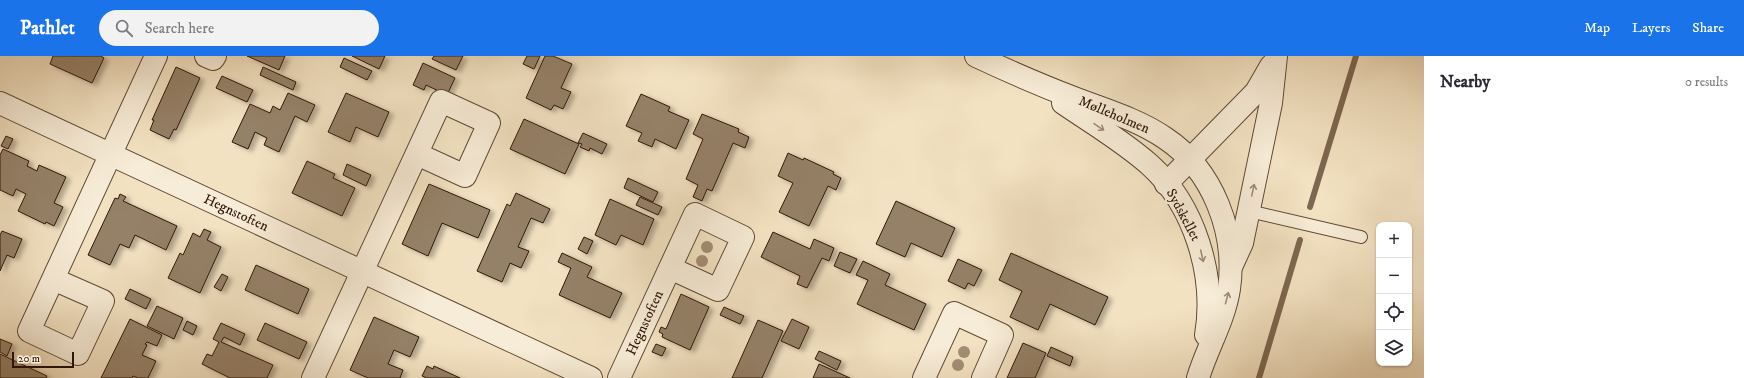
<!DOCTYPE html>
<html lang="en">
<head>
<meta charset="utf-8">
<style>
	:root { --surface:#fff; --page:#f2f2f3; --text:#2b2b33; --muted:#7c7c81; --line:#e1e1e2; --accent:#1a73e8 }
	body { margin:0; font-family:"IM FELL DW Pica",serif; background:var(--page); color:var(--text) }
	.controls { position:absolute; right:12px; bottom:12px; display:grid; overflow:hidden; border-radius:8px; box-shadow:0 1px 3px #0004 }
	.controls button { width:36px; height:36px; display:grid; place-items:center; padding:0; border:0; border-bottom:1px solid var(--line); background:var(--surface); color:var(--text); font:20px sans-serif }
	.scale { position:absolute; left:12px; bottom:10px; width:62px; box-sizing:border-box; padding-left:4px; border:2px solid #301707; border-top:0; font-size:11px; line-height:14px; white-space:nowrap; color:#301707; -webkit-text-stroke:3px #f7ecd7; paint-order:stroke }
	.list { margin:0; padding:0; list-style:none }
	h2 { display:flex; justify-content:space-between; align-items:center; height:52px; margin:0; padding:0 16px; font-size:17px }
	h2 small { font-size:13px; font-weight:400; color:var(--muted) }
	.icon { flex:none; width:22px; height:22px; fill:none; stroke:currentColor; stroke-width:2; stroke-linecap:round; stroke-linejoin:round }
	.map { position:relative; flex:none; width:1424px; height:322px; overflow:hidden }
	header { display:flex; align-items:center; gap:24px; box-sizing:border-box; height:56px; padding:0 20px; background:var(--accent); color:#fff }
	header strong { font-size:19px }
	nav { display:flex; gap:22px; margin-inline-start:auto; font-size:14px }
	.search { width:280px; height:36px; background:var(--page); display:flex; align-items:center; gap:10px; box-sizing:border-box; padding:0 14px; border-radius:22px; color:var(--muted); font-size:15px }
	main { display:flex }
	aside { flex:1; background:var(--surface) }
	.map>svg:first-child { display:block }
	.lines { fill:none; stroke-linecap:round; stroke-linejoin:round }
	.stream { stroke:#7d6751; stroke-width:6 }
	.building { fill:#958168; stroke:#301707; filter:url(#shadow) }
	.service-casing { stroke:#614a36; stroke-width:14 }
	.minor-casing { stroke:#614a36; stroke-width:24 }
	.tertiary-casing { stroke:#614a36; stroke-width:24 }
	.service { stroke:#f7ecd7; stroke-width:12 }
	.minor { stroke:#f7ecd7; stroke-width:22 }
	.tertiary { stroke:#f7ecd7; stroke-width:22 }
	.tree { fill:#a38e75 }
	.oneway { stroke:#9d8c79 }
	.labels { text-anchor:middle; dominant-baseline:central; stroke-width:4; stroke-linejoin:round; paint-order:stroke }
	.street-label { font-size:14px; fill:#301707; stroke:#f7ecd7 }
</style>
</head>
<body>
<header>
<strong>Pathlet</strong>
<div class="search"><svg class="icon" aria-label="search" viewBox="0 0 24 24"><circle cx="10" cy="10" r="6"/><path d="M15 15l6 6"/></svg>Search here</div>
<nav><a>Map</a><a>Layers</a><a>Share</a></nav>
</header>
<main>
<div class="map">
<svg width="1424" height="322" viewBox="0 0 1424 322">
	<defs>
		<filter id="shadow"><feDropShadow dx="4.5" dy="2.5" stdDeviation="2" flood-color="#0004"/></filter>
	</defs>
	<rect width="100%" height="100%" fill="#f3e2c2"/>
	<filter id="stains"><feTurbulence type="fractalNoise" baseFrequency=".005" numOctaves="4"/><feColorMatrix values="0 0 0 0 .2 0 0 0 0 .09 0 0 0 0 .02 0 0 0 .5 -.17"/></filter>
	<radialGradient id="worn" r=".72"><stop offset=".6" stop-color="#630" stop-opacity="0"/><stop offset="1" stop-color="#630" stop-opacity=".3"/></radialGradient>
	<g class="lines">
		<g class="stream">
			<polyline points="1310,151 1356,0"/>
			<polyline points="1259,322 1300,184"/>
		</g>
	</g>
	<g class="building">
		<polygon points="53,0 101,0 104,2 92,27 50,8"/>
		<polygon points="247,0 285,0 279,14"/>
		<polygon points="352,0 385,0 379,13"/>
		<polygon points="434,0 463,0 456,14 432,3"/>
		<polygon points="527,0 540,0 534,13 523,8"/>
		<polygon points="545,0 553,0 572,8 561,32 571,36 563,53 554,49 551,54 526,42"/>
		<polygon points="344,2 372,15 367,24 340,11"/>
		<polygon points="423,7 455,22 447,39 426,29 424,34 413,29"/>
		<polygon points="176,11 200,22 176,74 174,73 169,83 150,74 154,64 152,64"/>
		<polygon points="263,11 296,26 293,34 260,19"/>
		<polygon points="222,20 253,34 247,46 216,32"/>
		<polygon points="288,37 315,49 307,66 295,60 279,96 264,89 267,82 255,76 248,93 232,86 250,48 270,57 273,50 280,54"/>
		<polygon points="346,37 389,56 378,81 356,71 350,86 328,76"/>
		<polygon points="641,38 670,51 668,55 689,64 676,93 655,83 652,91 638,85 642,77 626,70"/>
		<polygon points="702,58 739,73 738,76 749,81 745,92 733,87 712,135 707,133 702,145 693,141 698,129 686,123 703,83 693,78"/>
		<polygon points="524,63 579,88 565,118 510,93"/>
		<polygon points="583,77 607,88 602,98 590,92 589,95 580,91 582,88 578,87"/>
		<polygon points="6,80 13,83 8,93 1,90"/>
		<polygon points="3,93 29,105 27,110 37,115 39,109 66,121 54,147 63,151 54,170 46,166 45,168 18,155 26,138 16,133 13,140 0,134 0,99"/>
		<polygon points="788,97 803,104 804,102 834,116 833,118 841,122 836,134 828,130 809,170 779,156 793,127 778,120"/>
		<polygon points="307,105 335,118 333,122 355,132 342,160 292,137"/>
		<polygon points="347,108 371,119 366,130 343,119"/>
		<polygon points="628,122 658,136 653,146 624,132"/>
		<polygon points="429,128 490,154 478,182 442,167 428,200 402,188"/>
		<polygon points="516,137 550,153 543,167 531,162 518,191 529,195 521,212 510,207 502,226 477,215 507,148 510,150"/>
		<polygon points="120,138 126,141 123,145 177,170 166,194 135,179 129,192 120,188 110,209 88,199 115,142 118,143"/>
		<polygon points="640,141 662,151 658,159 636,149"/>
		<polygon points="610,143 654,163 643,189 621,179 616,189 595,179"/>
		<polygon points="896,145 955,172 942,201 911,187 905,201 876,188"/>
		<polygon points="204,173 211,176 207,184 221,191 200,237 168,222 180,197 183,199 193,177 200,181"/>
		<polygon points="2,175 22,183 14,202 7,199 0,215 0,179"/>
		<polygon points="773,176 810,193 814,183 834,192 829,205 822,202 807,232 797,228 800,220 761,201"/>
		<polygon points="584,181 593,185 587,198 578,193"/>
		<polygon points="840,196 857,203 850,217 834,210"/>
		<polygon points="562,197 592,211 587,221 622,237 610,262 559,239 571,212 558,206"/>
		<polygon points="1011,197 1108,241 1095,269 1050,248 1038,274 1010,261 1022,235 999,224"/>
		<polygon points="958,203 982,214 974,230 968,227 965,233 948,225"/>
		<polygon points="863,205 890,218 885,229 926,248 914,274 857,248 868,224 856,219"/>
		<polygon points="256,209 309,233 298,258 245,234"/>
		<polygon points="222,218 228,221 221,235 214,231"/>
		<polygon points="130,233 151,243 146,253 125,243"/>
		<polygon points="681,238 709,251 690,294 662,281 663,278 659,276 661,271 666,273"/>
		<polygon points="157,250 183,262 174,283 147,270"/>
		<polygon points="724,251 744,260 740,268 720,259"/>
		<polygon points="374,261 419,281 410,301 394,294 388,308 403,314 400,322 368,322 350,314"/>
		<polygon points="130,263 162,279 157,290 147,286 145,288 147,289 142,299 156,305 148,322 138,322 133,320 132,322 101,322"/>
		<polygon points="792,263 809,271 799,293 781,285"/>
		<polygon points="758,264 783,275 762,322 732,322"/>
		<polygon points="187,265 197,270 193,279 183,274"/>
		<polygon points="221,267 245,278 240,289 224,281 221,286 273,309 267,322 230,322 202,308 207,298 212,300 219,286 213,283"/>
		<polygon points="265,267 307,286 299,303 257,284"/>
		<polygon points="0,283 12,288 7,300 0,296"/>
		<polygon points="1023,287 1046,297 1035,322 1007,322"/>
		<polygon points="656,288 666,292 662,300 652,296"/>
		<polygon points="1051,291 1073,301 1070,310 1047,300"/>
		<polygon points="819,295 841,305 837,314 815,303"/>
		<polygon points="0,298 47,320 46,322 0,322"/>
		<polygon points="819,308 850,322 813,322"/>
		<polygon points="427,310 433,313 434,310 460,322 427,322 422,320"/>
	</g>
	<g class="lines">
		<g class="service-casing">
			<polyline id="service" points="1249,155 1361,181"/>
		</g>
		<g class="minor-casing">
			<g id="minor">
				<polyline points="206,0 213,3 215,0"/>
				<polyline points="0,47 591,322"/>
				<polyline points="1166,128 1256,36 1271,10"/>
				<polyline points="1231,211 1242,187 1271,47 1276,0"/>
				<polyline points="53,223 103,245 78,298 29,275 156,0"/>
				<polyline points="313,322 441,45 489,67 465,120 417,98"/>
				<polyline points="619,322 695,158 743,181 718,234 670,212"/>
				<polyline points="924,322 954,257 1002,279 983,322"/>
			</g>
		</g>
		<g class="tertiary-casing">
			<g id="tertiary">
				<path d="M976,0C1008,15 1040,29 1074,42C1105,54 1137,63 1165,82C1213,114 1237,177 1229,233C1224,265 1207,292 1198,322"/>
				<path d="M1063,47C1092,67 1123,85 1150,109C1195,150 1216,220 1206,279"/>
			</g>
		</g>
		<use href="#service" class="service"/>
		<use href="#minor" class="minor"/>
		<use href="#tertiary" class="tertiary"/>
	</g>
	<g class="tree">
		<circle cx="707" cy="191" r="6"/>
		<circle cx="702" cy="205" r="6"/>
		<circle cx="964" cy="296" r="6"/>
		<circle cx="958" cy="309" r="6"/>
	</g>
	<defs><path id="oneway-shaft" d="M-6 0H5M1.5-3L5.5 0L1.5 3" fill="none" stroke-width="1.6" stroke-linecap="round" stroke-linejoin="round"/></defs>
	<g class="oneway">
		<use href="#oneway-shaft" transform="translate(1099 71) rotate(34)"/>
		<use href="#oneway-shaft" transform="translate(1253 134) rotate(-78)"/>
		<use href="#oneway-shaft" transform="translate(1202 200) rotate(77)"/>
		<use href="#oneway-shaft" transform="translate(1227 242) rotate(-75)"/>
	</g>
	<g class="labels">
		<g class="street-label">
			<text transform="translate(1114 59) rotate(23)">Mølleholmen</text>
			<text transform="translate(236 157) rotate(25)">Hegnstoften</text>
			<text transform="translate(1183 159) rotate(62)">Sydskellet</text>
			<text transform="translate(645 267) rotate(-65)">Hegnstoften</text>
		</g>
	</g>
	<rect width="100%" height="100%" filter="url(#stains)"/>
	<rect width="100%" height="100%" fill="url(#worn)"/>
</svg>
<div class="controls">
<button>+</button>
<button>−</button>
<button><svg class="icon" aria-label="locate" viewBox="0 0 24 24"><circle cx="12" cy="12" r="6"/><path d="M12 2v4M12 18v4M2 12h4M18 12h4"/></svg></button>
<button><svg class="icon" aria-label="layers" viewBox="0 0 24 24"><path d="M12 4l9 5-9 5-9-5zM3 14l9 5 9-5"/></svg></button>
</div>
<div class="scale">20 m</div>
</div>
<aside>
<h2>Nearby<small>0 results</small></h2>
<ul class="list">
</ul>
</aside>
</main>
</body>
</html>
